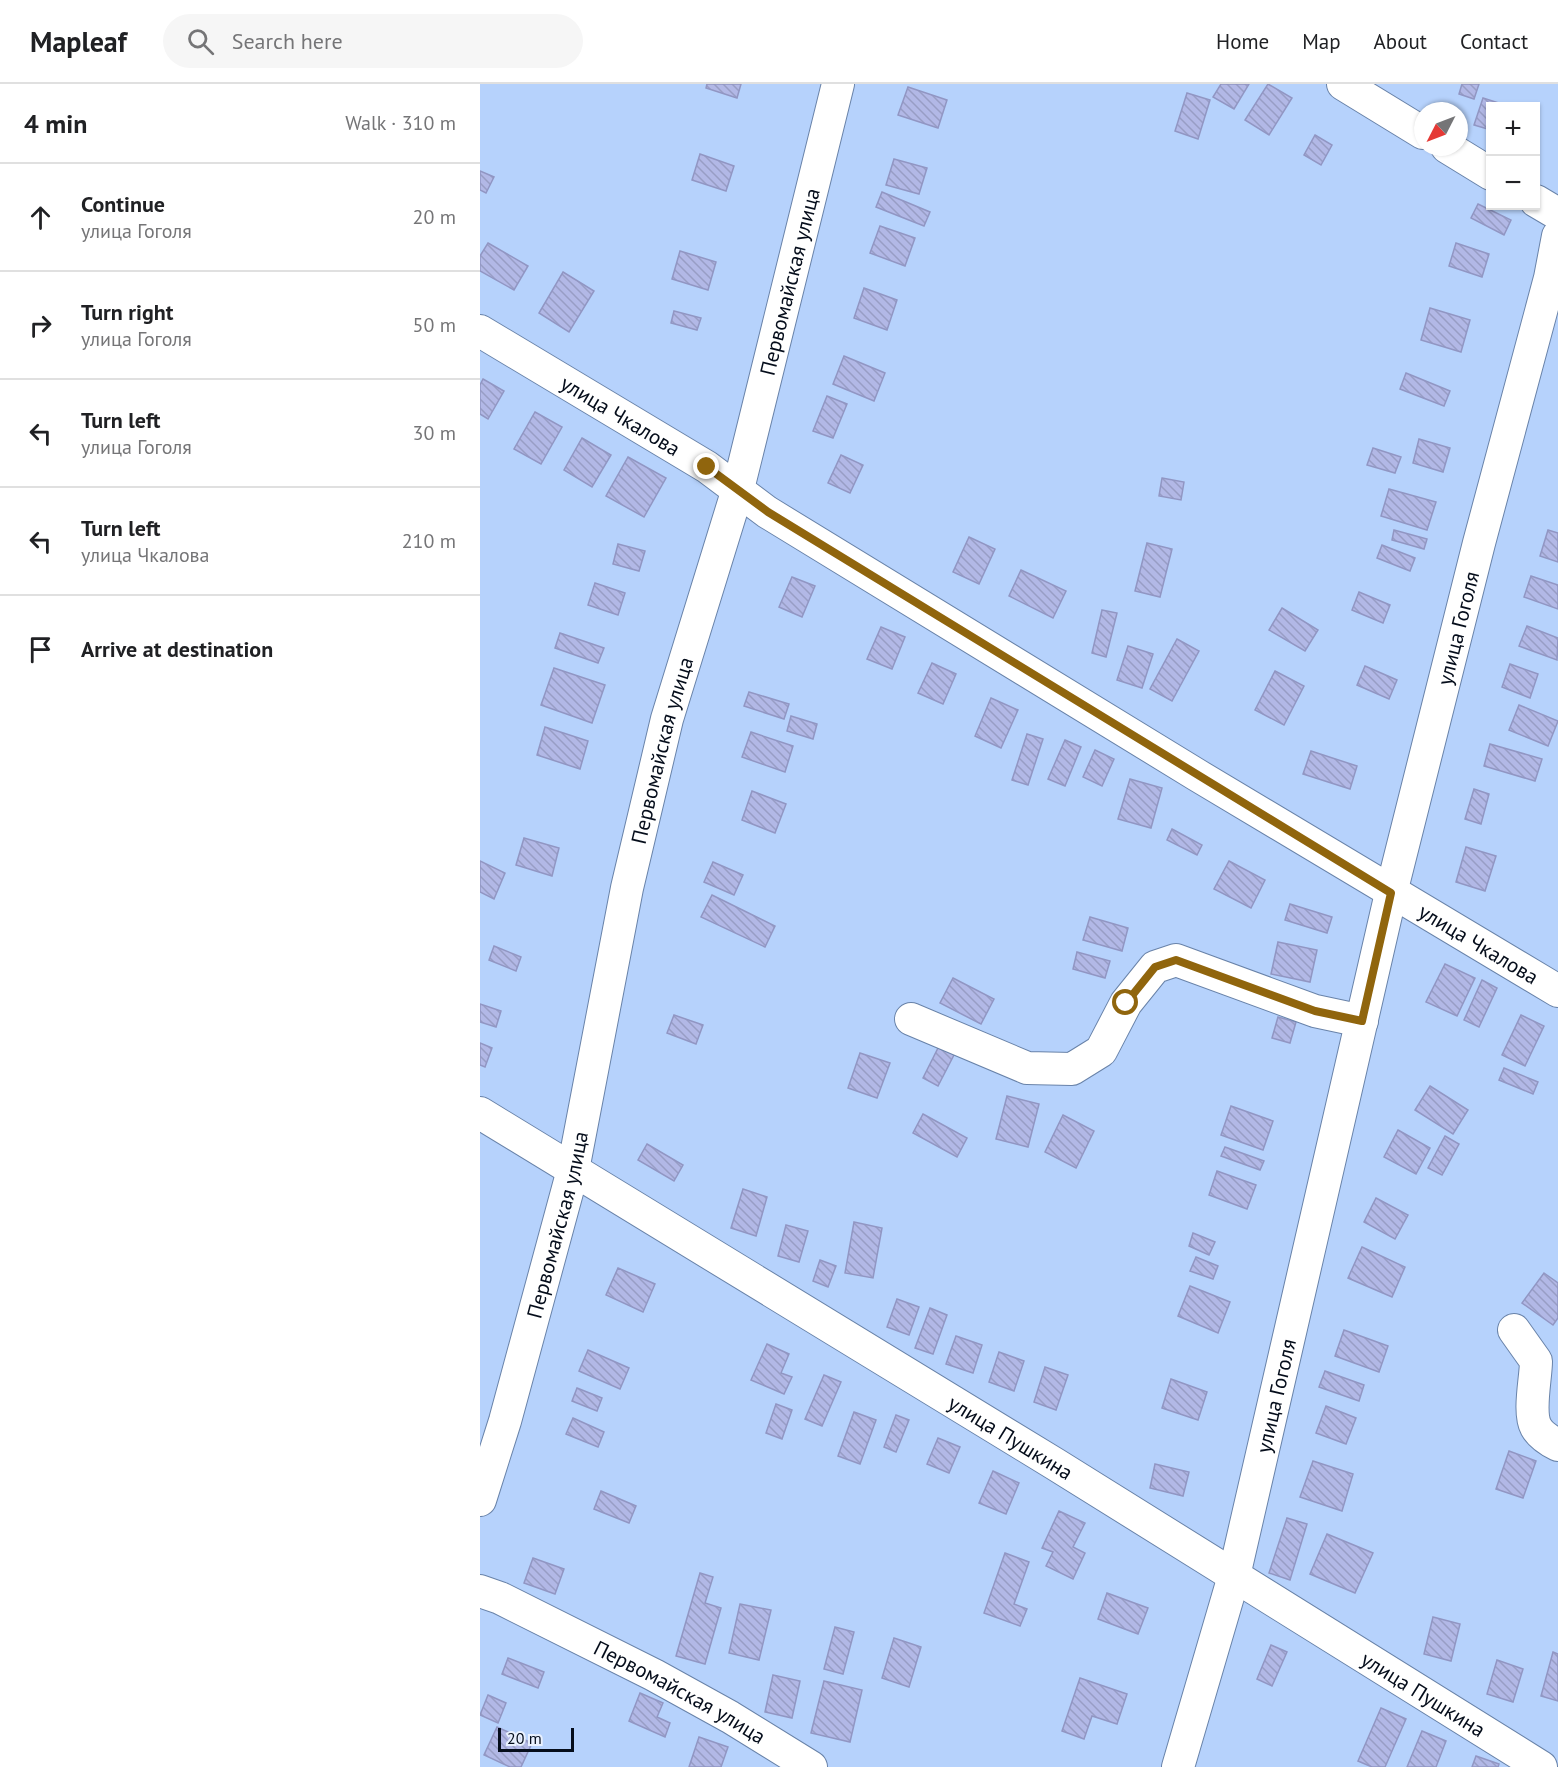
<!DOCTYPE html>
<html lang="en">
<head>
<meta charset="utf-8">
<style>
	:root { --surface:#fff; --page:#f6f6f6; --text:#202124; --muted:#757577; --line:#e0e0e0 }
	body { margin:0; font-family:"PT Sans",sans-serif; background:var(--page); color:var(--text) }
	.controls { position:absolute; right:18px; top:18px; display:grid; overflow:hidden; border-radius:0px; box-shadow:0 2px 4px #0004 }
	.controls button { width:54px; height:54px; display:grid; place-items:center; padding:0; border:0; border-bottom:2px solid var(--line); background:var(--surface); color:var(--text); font:30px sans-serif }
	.compass { position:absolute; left:934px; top:18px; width:54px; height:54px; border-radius:50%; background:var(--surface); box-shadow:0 2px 4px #0004; rotate:228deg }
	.scale { position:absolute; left:18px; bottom:15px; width:76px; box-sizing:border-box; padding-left:6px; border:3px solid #050d1b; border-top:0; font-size:16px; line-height:21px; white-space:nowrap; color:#050d1b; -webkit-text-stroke:4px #e9f1fe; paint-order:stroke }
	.stop { position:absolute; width:18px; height:18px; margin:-14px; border:4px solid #90650d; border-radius:50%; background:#fff }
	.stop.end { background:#90650d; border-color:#fff; box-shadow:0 2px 6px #0008 }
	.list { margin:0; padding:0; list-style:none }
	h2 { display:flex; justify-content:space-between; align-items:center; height:78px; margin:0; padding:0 24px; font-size:26px }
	h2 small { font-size:20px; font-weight:400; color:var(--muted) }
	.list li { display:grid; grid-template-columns:39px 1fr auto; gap:18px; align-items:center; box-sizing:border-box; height:108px; padding:0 24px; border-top:2px solid var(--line) }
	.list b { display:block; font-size:22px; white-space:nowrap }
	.list p { margin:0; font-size:20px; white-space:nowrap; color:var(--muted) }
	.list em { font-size:20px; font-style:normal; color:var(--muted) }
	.icon { flex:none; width:33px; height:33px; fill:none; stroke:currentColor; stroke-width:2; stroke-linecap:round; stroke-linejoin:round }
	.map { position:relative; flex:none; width:1078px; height:1683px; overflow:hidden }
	header { display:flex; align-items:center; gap:36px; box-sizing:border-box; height:84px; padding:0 30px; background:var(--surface); border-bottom:2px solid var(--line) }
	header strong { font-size:28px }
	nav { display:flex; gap:33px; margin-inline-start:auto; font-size:21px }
	.search { width:420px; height:54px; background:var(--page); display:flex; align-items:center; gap:15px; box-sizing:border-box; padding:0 21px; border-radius:33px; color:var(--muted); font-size:22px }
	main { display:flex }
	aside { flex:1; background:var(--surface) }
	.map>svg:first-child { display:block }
	.building { fill:url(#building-back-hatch); stroke:#9196c3; stroke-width:1.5 }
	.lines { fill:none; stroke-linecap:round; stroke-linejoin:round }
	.minor-casing { stroke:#6983a9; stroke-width:34 }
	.minor { stroke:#fff; stroke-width:32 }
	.route { stroke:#90650d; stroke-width:8 }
	.labels { text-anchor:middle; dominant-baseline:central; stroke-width:4.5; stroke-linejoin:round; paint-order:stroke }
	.street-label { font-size:21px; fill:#050d1b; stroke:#e9f1fe }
</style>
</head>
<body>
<header>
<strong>Mapleaf</strong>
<div class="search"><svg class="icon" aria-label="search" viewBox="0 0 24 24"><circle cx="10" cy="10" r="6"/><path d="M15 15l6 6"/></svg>Search here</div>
<nav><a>Home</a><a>Map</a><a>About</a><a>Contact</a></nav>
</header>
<main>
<aside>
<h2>4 min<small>Walk · 310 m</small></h2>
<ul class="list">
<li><svg class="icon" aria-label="ahead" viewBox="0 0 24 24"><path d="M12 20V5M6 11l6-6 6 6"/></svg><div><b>Continue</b><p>улица Гоголя</p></div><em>20 m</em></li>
<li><svg class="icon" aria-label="right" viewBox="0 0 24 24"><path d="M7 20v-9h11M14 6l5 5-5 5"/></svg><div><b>Turn right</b><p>улица Гоголя</p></div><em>50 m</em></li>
<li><svg class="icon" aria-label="left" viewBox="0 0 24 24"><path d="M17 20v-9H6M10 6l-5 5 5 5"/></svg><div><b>Turn left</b><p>улица Гоголя</p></div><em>30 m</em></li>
<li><svg class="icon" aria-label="left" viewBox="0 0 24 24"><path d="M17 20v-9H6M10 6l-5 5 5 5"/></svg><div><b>Turn left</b><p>улица Чкалова</p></div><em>210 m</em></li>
<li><svg class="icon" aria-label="arrive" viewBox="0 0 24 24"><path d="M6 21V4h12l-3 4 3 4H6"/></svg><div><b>Arrive at destination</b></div></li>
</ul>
</aside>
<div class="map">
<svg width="1078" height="1683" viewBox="0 0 1078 1683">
	<defs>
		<pattern id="building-back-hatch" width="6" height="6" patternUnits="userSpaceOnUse" patternTransform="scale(1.5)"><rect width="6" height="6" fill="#b2b8e6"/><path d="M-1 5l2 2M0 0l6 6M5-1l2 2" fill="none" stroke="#989dc5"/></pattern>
	</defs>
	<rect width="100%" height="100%" fill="#b6d2fc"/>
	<g class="building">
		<polygon points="227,0 261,0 257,14 226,4"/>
		<polygon points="741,0 769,0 754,25 733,13"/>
		<polygon points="788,0 812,14 789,51 765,36"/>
		<polygon points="982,0 999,0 994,15 979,10"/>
		<polygon points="428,3 467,16 458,44 418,31"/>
		<polygon points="707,9 730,16 718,55 695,47"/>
		<polygon points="1003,14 1028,22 1011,22 1011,46 994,41"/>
		<polygon points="835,51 852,61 841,81 824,71"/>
		<polygon points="220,70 254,82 246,107 212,96"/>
		<polygon points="414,75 447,84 439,110 406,101"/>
		<polygon points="0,87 14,93 6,109 0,106"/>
		<polygon points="402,108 450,128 444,142 396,123"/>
		<polygon points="998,120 1031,136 1024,151 991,134"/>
		<polygon points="400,142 435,154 425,182 390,169"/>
		<polygon points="8,159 48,182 34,206 0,187 0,172"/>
		<polygon points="976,159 1009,170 1002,193 969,182"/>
		<polygon points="200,167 236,178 228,206 192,195"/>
		<polygon points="83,188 114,207 89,248 59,229"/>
		<polygon points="384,204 417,216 407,246 374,234"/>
		<polygon points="950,224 990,236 981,268 941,256"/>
		<polygon points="194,227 221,234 217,246 191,239"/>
		<polygon points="364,272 405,289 394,317 353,300"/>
		<polygon points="926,289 970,307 964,322 920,305"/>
		<polygon points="3,295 24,307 8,335 0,330 0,301"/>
		<polygon points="347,312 367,320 353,354 333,347"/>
		<polygon points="55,328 82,343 61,380 34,365"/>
		<polygon points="102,354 131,371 112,403 84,386"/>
		<polygon points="939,355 970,364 963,388 933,379"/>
		<polygon points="893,364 921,373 915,389 887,381"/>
		<polygon points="361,371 383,381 370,409 348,399"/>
		<polygon points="148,373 186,394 164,433 126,412"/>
		<polygon points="682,394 704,398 701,416 679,412"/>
		<polygon points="909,405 956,418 947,446 901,432"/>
		<polygon points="914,446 947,455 944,465 912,456"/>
		<polygon points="1068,446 1078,449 1078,478 1060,472"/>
		<polygon points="489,453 515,465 499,500 473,488"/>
		<polygon points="667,459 692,465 680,513 655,507"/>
		<polygon points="138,460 165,467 159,487 133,480"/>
		<polygon points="902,461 935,474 930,487 897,474"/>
		<polygon points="541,486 586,507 573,534 529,512"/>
		<polygon points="1051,492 1078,501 1078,525 1044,513"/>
		<polygon points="312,493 335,502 322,533 299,523"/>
		<polygon points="115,499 145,509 138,531 108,521"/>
		<polygon points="879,508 910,521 903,539 872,526"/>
		<polygon points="802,524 838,546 825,567 789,546"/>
		<polygon points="622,526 637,529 626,573 612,569"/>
		<polygon points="1047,542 1078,554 1077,576 1039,562"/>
		<polygon points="401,543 425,553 412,585 387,575"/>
		<polygon points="80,549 124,564 118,579 75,564"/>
		<polygon points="697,555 719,567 692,617 670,605"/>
		<polygon points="648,562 673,570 662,604 637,596"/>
		<polygon points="452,579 476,590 463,620 438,609"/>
		<polygon points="1030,580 1058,590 1050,614 1022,603"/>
		<polygon points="885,582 917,596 909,615 877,601"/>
		<polygon points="74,584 125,601 112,639 61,621"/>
		<polygon points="795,587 824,602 804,641 775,626"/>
		<polygon points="269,608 309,620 304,635 264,622"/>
		<polygon points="511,614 538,626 521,664 495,652"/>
		<polygon points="1039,621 1078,637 1068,662 1029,646"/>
		<polygon points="311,632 337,640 333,655 307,647"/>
		<polygon points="65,643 108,657 100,685 57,671"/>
		<polygon points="271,648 313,662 305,688 262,673"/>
		<polygon points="547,650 563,655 548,701 532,696"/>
		<polygon points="585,656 601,663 585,702 568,695"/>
		<polygon points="1010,660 1062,675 1055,697 1004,682"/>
		<polygon points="615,666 634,675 622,702 603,693"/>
		<polygon points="831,667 877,682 870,705 823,690"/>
		<polygon points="650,695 682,704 671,744 638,735"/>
		<polygon points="994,705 1009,710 1001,740 985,735"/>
		<polygon points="272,707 306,720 295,749 262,736"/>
		<polygon points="692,745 722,761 717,771 687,756"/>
		<polygon points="44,754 79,764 72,792 36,781"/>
		<polygon points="986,763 1016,772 1005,807 976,798"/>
		<polygon points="0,777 25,789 14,815 0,808"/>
		<polygon points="749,777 785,796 771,824 734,805"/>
		<polygon points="233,778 263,791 254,811 224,798"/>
		<polygon points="232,811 295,842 285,863 221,833"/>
		<polygon points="810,820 852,833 847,849 805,836"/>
		<polygon points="610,833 648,844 642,867 603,856"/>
		<polygon points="798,858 837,866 830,898 791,890"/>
		<polygon points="14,862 41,873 36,887 9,876"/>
		<polygon points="597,868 630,877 625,894 593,885"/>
		<polygon points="965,880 995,894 977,932 946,918"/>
		<polygon points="473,894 514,915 501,940 460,919"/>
		<polygon points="1002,896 1017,904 999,943 984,936"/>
		<polygon points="0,920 21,927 16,943 0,938"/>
		<polygon points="194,931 223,941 216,960 187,949"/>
		<polygon points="1041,931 1064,942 1045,982 1022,971"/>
		<polygon points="798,933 816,938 810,959 792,954"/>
		<polygon points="461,958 476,967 458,1002 443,994"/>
		<polygon points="0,959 12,964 5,983 0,981"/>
		<polygon points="380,969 410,979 397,1014 368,1004"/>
		<polygon points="1024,984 1058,998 1053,1010 1019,996"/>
		<polygon points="950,1002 988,1026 973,1050 935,1026"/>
		<polygon points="527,1012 559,1020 548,1063 516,1055"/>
		<polygon points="751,1022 793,1037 783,1066 741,1051"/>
		<polygon points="443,1030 487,1054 477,1073 433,1049"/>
		<polygon points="583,1031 614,1047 596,1084 565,1068"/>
		<polygon points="918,1046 950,1064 936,1090 904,1073"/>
		<polygon points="965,1052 979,1060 962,1091 948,1084"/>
		<polygon points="167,1060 203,1081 194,1097 158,1076"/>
		<polygon points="745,1063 784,1077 780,1086 741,1072"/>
		<polygon points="737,1087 776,1101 767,1125 729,1111"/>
		<polygon points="263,1105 287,1113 276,1152 251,1144"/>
		<polygon points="896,1114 928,1131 915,1155 884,1138"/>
		<polygon points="374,1138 402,1144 393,1194 365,1189"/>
		<polygon points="306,1141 328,1147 319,1178 298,1172"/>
		<polygon points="713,1149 735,1158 729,1171 709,1162"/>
		<polygon points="882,1163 925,1183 912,1213 868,1194"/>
		<polygon points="716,1173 738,1182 733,1195 710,1187"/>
		<polygon points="340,1176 356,1182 348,1203 333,1197"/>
		<polygon points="138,1184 175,1200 163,1228 126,1211"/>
		<polygon points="1064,1189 1078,1199 1078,1234 1073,1241 1042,1219"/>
		<polygon points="710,1202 750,1218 738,1249 698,1232"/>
		<polygon points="417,1215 439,1223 429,1251 407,1243"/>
		<polygon points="450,1224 467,1231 453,1270 435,1264"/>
		<polygon points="864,1246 908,1262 899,1288 855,1272"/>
		<polygon points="476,1252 502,1261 493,1289 466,1280"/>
		<polygon points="287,1260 309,1270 301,1289 312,1293 304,1310 271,1296"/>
		<polygon points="108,1266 149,1284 140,1305 99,1287"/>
		<polygon points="519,1268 544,1277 534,1307 509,1298"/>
		<polygon points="565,1283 588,1291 576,1326 554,1318"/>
		<polygon points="845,1287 884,1301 879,1317 839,1303"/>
		<polygon points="344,1291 361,1298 342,1342 325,1335"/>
		<polygon points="691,1295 727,1308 718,1336 682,1324"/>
		<polygon points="97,1304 122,1314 117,1327 92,1317"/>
		<polygon points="296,1320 312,1326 302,1355 286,1349"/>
		<polygon points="846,1322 876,1334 866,1360 836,1349"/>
		<polygon points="374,1328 396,1336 380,1380 358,1372"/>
		<polygon points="416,1331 429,1336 416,1368 404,1363"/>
		<polygon points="93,1334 124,1348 118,1363 86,1350"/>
		<polygon points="458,1354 480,1363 469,1389 447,1380"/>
		<polygon points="1029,1367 1056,1377 1043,1414 1016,1405"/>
		<polygon points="833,1377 873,1390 862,1427 820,1413"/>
		<polygon points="675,1380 709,1388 703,1412 670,1404"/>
		<polygon points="513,1387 539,1399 526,1430 499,1419"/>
		<polygon points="121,1407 156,1422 149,1439 114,1425"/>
		<polygon points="579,1427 605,1439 593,1463 605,1469 593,1495 566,1482 573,1468 562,1464"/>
		<polygon points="807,1434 827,1440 810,1496 789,1489"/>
		<polygon points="847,1450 893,1469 875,1509 830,1490"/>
		<polygon points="525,1469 549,1478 534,1520 547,1525 540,1542 504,1529"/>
		<polygon points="53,1474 84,1485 75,1510 44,1499"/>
		<polygon points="220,1489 233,1493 225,1519 241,1524 225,1580 196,1572"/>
		<polygon points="627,1509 668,1524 658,1550 618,1535"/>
		<polygon points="260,1520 291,1526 279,1576 249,1569"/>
		<polygon points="953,1533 980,1540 971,1577 944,1570"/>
		<polygon points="355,1543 374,1548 363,1590 344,1585"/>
		<polygon points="414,1554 441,1563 429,1603 402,1594"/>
		<polygon points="791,1561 807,1568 792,1602 777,1595"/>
		<polygon points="1073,1568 1078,1570 1078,1617 1061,1612"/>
		<polygon points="28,1574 64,1588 58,1604 22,1590"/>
		<polygon points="1017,1576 1043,1585 1033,1618 1007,1610"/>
		<polygon points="293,1591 320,1597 312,1634 285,1628"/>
		<polygon points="600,1594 647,1610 637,1640 612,1632 604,1655 582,1647"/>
		<polygon points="344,1597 382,1606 370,1658 331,1649"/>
		<polygon points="160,1609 183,1619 177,1633 190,1639 185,1653 149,1637"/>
		<polygon points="8,1611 26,1619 18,1639 0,1631"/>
		<polygon points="901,1624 926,1635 905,1683 892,1683 878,1677"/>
		<polygon points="17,1643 52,1659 41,1683 30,1683 4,1671"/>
		<polygon points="942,1647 966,1657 956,1683 927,1683"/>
		<polygon points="219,1653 248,1663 241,1683 209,1683"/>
		<polygon points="996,1672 1019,1680 1018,1683 992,1683"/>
	</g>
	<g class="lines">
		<g class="minor-casing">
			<g id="minor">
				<polyline points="863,0 943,49"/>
				<polyline points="967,63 1011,90"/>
				<polyline points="1056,117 1078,130"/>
				<path id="s1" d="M0,247L227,383L287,428L717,691L1078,907"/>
				<polyline points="431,935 547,984 592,985 621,967 646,919 675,883 696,876 835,927 882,937"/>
				<path id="s2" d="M0,1029L575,1380L1061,1683"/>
				<path d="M1034,1246L1056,1277C1056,1294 1048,1328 1056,1343C1061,1352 1070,1357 1078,1361"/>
				<path id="s3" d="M0,1416L25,1337L93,1086L147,804L187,635L258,405L358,0"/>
				<path id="s4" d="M0,1507L20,1514L174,1591L250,1633L331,1683"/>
				<path id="s5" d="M698,1683L754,1492L911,809L999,459L1070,194L1078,152"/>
			</g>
		</g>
		<use href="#minor" class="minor"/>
	</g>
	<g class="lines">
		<polyline class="route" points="227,383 288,428 911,809 882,937 835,927 696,876 675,883 646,919"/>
	</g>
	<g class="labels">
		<g class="street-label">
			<text stroke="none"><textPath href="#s3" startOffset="1258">Первомайская улица</textPath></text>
			<text stroke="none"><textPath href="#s1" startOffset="164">улица Чкалова</textPath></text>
			<text stroke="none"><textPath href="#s5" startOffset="1173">улица Гоголя</textPath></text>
			<text stroke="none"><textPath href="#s3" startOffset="772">Первомайская улица</textPath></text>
			<text stroke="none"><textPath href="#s1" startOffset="1172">улица Чкалова</textPath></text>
			<text stroke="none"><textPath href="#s3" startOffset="286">Первомайская улица</textPath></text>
			<text stroke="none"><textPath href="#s5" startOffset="384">улица Гоголя</textPath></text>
			<text stroke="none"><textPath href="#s2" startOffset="622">улица Пушкина</textPath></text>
			<text stroke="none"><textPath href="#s4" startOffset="224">Первомайская улица</textPath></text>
			<text stroke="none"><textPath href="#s2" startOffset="1108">улица Пушкина</textPath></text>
		</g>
	</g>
</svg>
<div class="controls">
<button>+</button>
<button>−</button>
</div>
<svg class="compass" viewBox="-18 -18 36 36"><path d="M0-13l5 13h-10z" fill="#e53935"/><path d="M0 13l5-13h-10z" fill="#757577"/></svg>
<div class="scale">20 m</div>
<div class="stop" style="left:646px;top:919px"></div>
<div class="stop end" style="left:227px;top:383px"></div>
</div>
</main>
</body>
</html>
